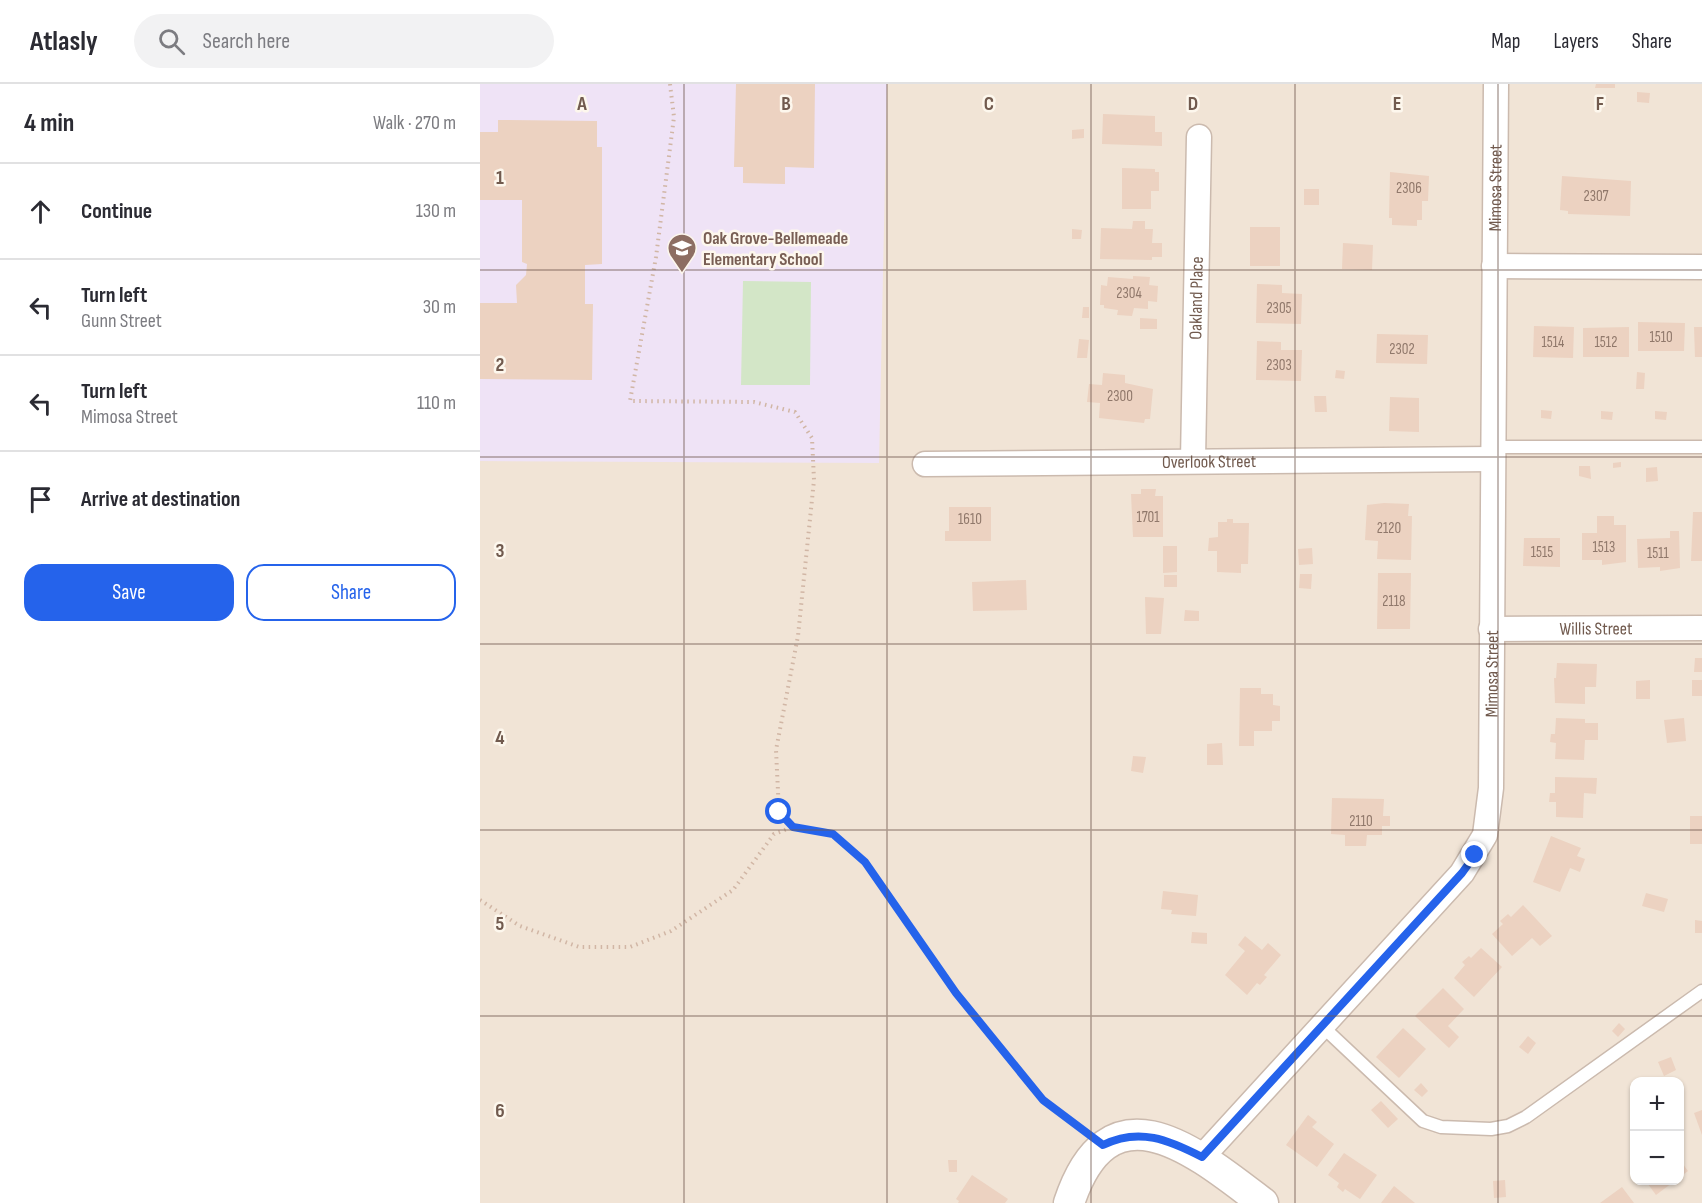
<!DOCTYPE html>
<html lang="en">
<head>
<meta charset="utf-8">
<style>
	:root { --surface:#fff; --page:#f2f2f3; --text:#2b2b33; --muted:#7c7c81; --line:#e1e1e2; --accent:#2563eb }
	body { margin:0; font-family:"Sofia Sans Condensed",sans-serif; background:var(--page); color:var(--text) }
	.controls { position:absolute; right:18px; bottom:18px; display:grid; overflow:hidden; border-radius:12px; box-shadow:0 2px 4px #0004 }
	.controls button { width:54px; height:54px; display:grid; place-items:center; padding:0; border:0; border-bottom:2px solid var(--line); background:var(--surface); color:var(--text); font:30px sans-serif }
	.stop { position:absolute; width:18px; height:18px; margin:-14px; border:4px solid #2563eb; border-radius:50%; background:#fff }
	.stop.end { background:#2563eb; border-color:#fff; box-shadow:0 2px 6px #0008 }
	.list { margin:0; padding:0; list-style:none }
	h2 { display:flex; justify-content:space-between; align-items:center; height:78px; margin:0; padding:0 24px; font-size:26px }
	h2 small { font-size:20px; font-weight:400; color:var(--muted) }
	.list li { display:grid; grid-template-columns:39px 1fr auto; gap:18px; align-items:center; box-sizing:border-box; height:96px; padding:0 24px; border-top:2px solid var(--line) }
	.list b { display:block; font-size:22px; white-space:nowrap }
	.list p { margin:0; font-size:20px; white-space:nowrap; color:var(--muted) }
	.list em { font-size:20px; font-style:normal; color:var(--muted) }
	.actions { display:flex; gap:12px; padding:18px 24px }
	.actions a { flex:1; padding:14px 0; border:2px solid var(--accent); border-radius:18px; text-align:center; font-size:21px; color:var(--accent) }
	.actions .main { background:var(--accent); color:#fff }
	.icon { flex:none; width:33px; height:33px; fill:none; stroke:currentColor; stroke-width:2; stroke-linecap:round; stroke-linejoin:round }
	.map { position:relative; flex:none; width:1222px; height:1119px; overflow:hidden }
	header { display:flex; align-items:center; gap:36px; box-sizing:border-box; height:84px; padding:0 30px; background:var(--surface); border-bottom:2px solid var(--line) }
	header strong { font-size:28px }
	nav { display:flex; gap:33px; margin-inline-start:auto; font-size:21px }
	.search { width:420px; height:54px; background:var(--page); display:flex; align-items:center; gap:15px; box-sizing:border-box; padding:0 21px; border-radius:33px; color:var(--muted); font-size:22px }
	main { display:flex }
	aside { flex:1; background:var(--surface) }
	.map>svg:first-child { display:block }
	.residential { fill:#f1e4d6; fill-rule:evenodd }
	.education { fill:#efe3f6 }
	.green { fill:#d3e6c7 }
	.building { fill:#ecd2c1 }
	.lines { fill:none; stroke-linecap:round; stroke-linejoin:round }
	.service-casing { stroke:#cbbaae; stroke-width:15 }
	.minor-casing { stroke:#cbbaae; stroke-width:27 }
	.tertiary-casing { stroke:#cbbaae; stroke-width:33 }
	.path { stroke:#d1b6a5; stroke-width:4; stroke-dasharray:1.5 4.5; stroke-linecap:butt }
	.service { stroke:#fff; stroke-width:12 }
	.minor { stroke:#fff; stroke-width:24 }
	.tertiary { stroke:#fff; stroke-width:30 }
	.route { stroke:#2563eb; stroke-width:8 }
	.grid { fill:none; stroke:#715a4e; stroke-width:1.5; stroke-opacity:0.55 }
	.labels { text-anchor:middle; dominant-baseline:central; stroke-width:5; stroke-linejoin:round; paint-order:stroke }
	.number-label { font-size:15px; fill:#90786b }
	.street-label { font-size:18px; fill:#715a4e; stroke:#fdf7ed }
	.education-label { font-size:18px; font-weight:bold; fill:#785e54; stroke:#fdf7ed; text-anchor:start }
	.grid-label { font-size:20px; text-anchor:middle; font-weight:bold; fill:#715a4e; stroke:#fdf7ed; stroke-width:5; stroke-linejoin:round; paint-order:stroke }
</style>
</head>
<body>
<header>
<strong>Atlasly</strong>
<div class="search"><svg class="icon" aria-label="search" viewBox="0 0 24 24"><circle cx="10" cy="10" r="6"/><path d="M15 15l6 6"/></svg>Search here</div>
<nav><a>Map</a><a>Layers</a><a>Share</a></nav>
</header>
<main>
<aside>
<h2>4 min<small>Walk · 270 m</small></h2>
<ul class="list">
<li><svg class="icon" aria-label="ahead" viewBox="0 0 24 24"><path d="M12 20V5M6 11l6-6 6 6"/></svg><div><b>Continue</b></div><em>130 m</em></li>
<li><svg class="icon" aria-label="left" viewBox="0 0 24 24"><path d="M17 20v-9H6M10 6l-5 5 5 5"/></svg><div><b>Turn left</b><p>Gunn Street</p></div><em>30 m</em></li>
<li><svg class="icon" aria-label="left" viewBox="0 0 24 24"><path d="M17 20v-9H6M10 6l-5 5 5 5"/></svg><div><b>Turn left</b><p>Mimosa Street</p></div><em>110 m</em></li>
<li><svg class="icon" aria-label="arrive" viewBox="0 0 24 24"><path d="M6 21V4h12l-3 4 3 4H6"/></svg><div><b>Arrive at destination</b></div></li>
</ul>
<div class="actions"><a class="main">Save</a><a>Share</a></div>
</aside>
<div class="map">
<svg width="1222" height="1119" viewBox="0 0 1222 1119">
	<rect width="100%" height="100%" fill="#faf2e7"/>
	<path class="residential" d="M0,0H1222V1119H0ZM1154,998H1200V1096H1154Z"/>
	<polygon class="education" points="0,0 407,0 399,379 0,377"/>
	<polygon class="green" points="263,197 331,198 330,301 261,301"/>
	<g class="building">
		<polygon points="256,0 335,0 334,84 305,83 305,100 263,99 263,83 254,83"/>
		<polygon points="1116,0 1135,0 1135,4 1115,4"/>
		<polygon points="1157,8 1170,9 1169,19 1157,18"/>
		<polygon points="623,30 675,32 675,48 682,48 682,62 622,60"/>
		<polygon points="18,36 117,37 117,63 122,63 122,180 105,181 105,220 113,220 112,296 0,295 0,219 37,219 36,201 46,191 47,180 42,178 42,116 0,116 0,48 18,48"/>
		<polygon points="604,45 604,54 592,55 592,46"/>
		<polygon points="642,84 675,85 675,88 679,88 679,107 671,107 671,125 642,125"/>
		<polygon points="910,88 949,92 948,117 942,117 942,136 937,136 937,142 912,141 912,134 909,134"/>
		<polygon points="1082,92 1151,97 1150,132 1088,130 1088,127 1080,126"/>
		<rect x="824" y="105" width="15" height="16"/>
		<polygon points="653,137 665,137 665,145 673,145 672,159 682,159 682,173 672,173 672,176 620,175 621,144 652,145"/>
		<rect x="770" y="143" width="30" height="39"/>
		<polygon points="592,145 602,146 601,155 592,155"/>
		<polygon points="863,159 893,161 892,186 862,185"/>
		<polygon points="653,192 670,193 669,201 678,202 677,218 668,217 668,225 654,224 652,232 637,231 638,226 624,224 624,221 620,221 621,201 627,202 628,193 653,195"/>
		<polygon points="777,200 802,201 802,209 822,210 821,240 776,239"/>
		<polygon points="603,223 609,223 609,234 602,234"/>
		<polygon points="660,234 677,235 677,245 660,245"/>
		<polygon points="1158,238 1205,239 1204,267 1158,267"/>
		<polygon points="1054,242 1094,243 1093,274 1053,273"/>
		<polygon points="1149,243 1149,273 1103,273 1103,244"/>
		<polygon points="1214,243 1222,243 1222,273 1215,273"/>
		<polygon points="897,250 948,251 947,280 896,279"/>
		<polygon points="599,255 609,256 607,274 597,274"/>
		<polygon points="777,257 801,258 801,266 822,266 821,297 776,296"/>
		<polygon points="856,286 865,287 864,295 855,294"/>
		<polygon points="1157,288 1165,289 1164,305 1156,305"/>
		<polygon points="623,289 645,291 645,299 673,305 670,335 665,335 664,339 619,334 620,319 607,318 609,300 622,301"/>
		<polygon points="834,312 846,312 847,328 835,328"/>
		<polygon points="910,313 939,314 939,348 909,347"/>
		<polygon points="1061,326 1072,327 1071,335 1061,334"/>
		<polygon points="1121,327 1133,328 1132,336 1121,335"/>
		<polygon points="1175,327 1187,328 1186,336 1175,335"/>
		<polygon points="1141,378 1141,383 1133,384 1133,379"/>
		<polygon points="1099,382 1110,382 1111,395 1099,392"/>
		<polygon points="1177,383 1178,397 1166,398 1166,384"/>
		<polygon points="661,405 676,405 675,412 683,412 683,453 653,453 651,410 661,410"/>
		<polygon points="904,419 929,420 928,432 932,432 931,476 897,475 898,457 885,456 887,421"/>
		<polygon points="469,423 511,423 511,457 465,457 465,447 469,447"/>
		<polygon points="1213,428 1222,428 1222,477 1211,477"/>
		<polygon points="1117,432 1134,432 1134,441 1146,441 1146,478 1122,481 1122,476 1102,476 1102,449 1117,449"/>
		<polygon points="747,435 753,435 753,439 769,439 768,480 761,480 761,489 737,488 737,467 728,467 729,454 738,453 738,438 747,438"/>
		<polygon points="1190,447 1199,447 1200,484 1180,487 1180,483 1158,484 1157,455 1190,454"/>
		<polygon points="1044,454 1080,454 1080,483 1043,482"/>
		<polygon points="683,462 697,462 697,488 683,489"/>
		<polygon points="832,464 833,480 819,481 818,465"/>
		<polygon points="898,489 931,489 930,545 897,545"/>
		<polygon points="820,490 832,490 831,505 819,504"/>
		<rect x="684" y="491" width="13" height="12"/>
		<polygon points="546,496 547,526 493,527 492,498"/>
		<polygon points="665,513 684,514 681,550 666,550"/>
		<polygon points="705,526 719,527 719,537 704,537"/>
		<polygon points="1215,574 1222,574 1222,588 1214,588"/>
		<polygon points="1077,579 1117,580 1116,603 1105,603 1105,620 1075,619 1074,594 1076,594"/>
		<polygon points="1170,596 1170,615 1156,615 1156,597"/>
		<rect x="1212" y="596" width="10" height="16"/>
		<polygon points="760,604 781,604 781,610 793,610 793,621 800,622 800,637 792,637 792,647 774,647 774,662 759,662"/>
		<polygon points="1076,634 1105,635 1105,639 1118,639 1118,656 1105,656 1104,676 1075,675 1076,659 1070,658 1071,650 1075,650"/>
		<polygon points="1204,634 1206,657 1187,659 1184,636"/>
		<polygon points="742,659 743,681 727,681 727,660"/>
		<polygon points="653,672 666,673 663,689 651,687"/>
		<polygon points="1075,693 1117,694 1116,710 1104,709 1103,734 1076,733 1076,718 1069,718 1070,709 1075,709"/>
		<polygon points="852,714 904,715 903,732 910,732 910,742 902,742 902,751 887,751 886,762 865,762 865,751 851,750"/>
		<rect x="1210" y="732" width="12" height="28"/>
		<polygon points="1071,752 1101,764 1097,772 1105,775 1100,788 1090,784 1080,808 1053,798"/>
		<polygon points="683,807 718,811 716,832 691,830 692,826 681,825"/>
		<polygon points="1166,809 1188,815 1184,828 1162,822"/>
		<polygon points="1043,821 1072,852 1060,862 1052,854 1032,872 1012,850 1023,840 1020,837 1028,830 1031,833"/>
		<polygon points="1215,836 1222,837 1222,849 1215,849"/>
		<polygon points="712,848 727,849 727,860 711,859"/>
		<polygon points="765,852 782,866 788,859 801,871 784,891 787,893 780,901 777,899 767,911 745,891 765,867 758,861"/>
		<polygon points="1001,864 1022,883 994,913 974,894 985,881 982,878 989,872 991,874"/>
		<polygon points="963,904 984,925 968,942 979,953 969,964 935,932"/>
		<polygon points="1139,939 1145,945 1138,953 1132,947"/>
		<polygon points="923,944 946,965 919,994 896,973"/>
		<polygon points="1048,952 1056,959 1048,970 1039,963"/>
		<polygon points="1191,973 1196,986 1184,992 1178,978"/>
		<polygon points="941,999 948,1007 942,1013 934,1006"/>
		<polygon points="901,1017 918,1035 908,1044 891,1026"/>
		<polygon points="1222,1026 1222,1051 1214,1029"/>
		<polygon points="828,1031 837,1038 832,1043 854,1060 837,1083 806,1061"/>
		<polygon points="864,1069 897,1091 880,1115 865,1105 863,1108 857,1103 859,1099 848,1091"/>
		<polygon points="468,1076 477,1076 477,1088 469,1088"/>
		<polygon points="1200,1076 1208,1087 1200,1093"/>
		<polygon points="492,1091 528,1115 525,1119 478,1119 479,1117 476,1115"/>
		<polygon points="1025,1096 1026,1113 1014,1114 1013,1097"/>
		<polygon points="1165,1096 1196,1096 1176,1111"/>
		<polygon points="914,1102 935,1119 901,1119"/>
		<polygon points="1142,1103 1154,1119 1120,1119"/>
	</g>
	<g class="lines">
		<g class="service-casing">
			<g id="service">
				<polyline points="1012,363 1222,363"/>
				<polyline points="842,942 943,1037 961,1043 1011,1045 1028,1042 1046,1033 1222,907"/>
			</g>
		</g>
		<g class="minor-casing">
			<g id="minor">
				<polyline points="1014,182 1222,183"/>
				<path id="s1" d="M713,376L719,53"/>
				<path id="s2" d="M445,380L1012,375"/>
				<path id="s3" d="M1011,545L1222,544"/>
				<path id="s4" d="M722,1073L982,789L1005,751L1011,704L1016,0"/>
			</g>
		</g>
		<g class="tertiary-casing">
			<path id="tertiary" d="M589,1119C630,995 716,1068 783,1119"/>
		</g>
		<g class="path">
			<polyline points="190,0 194,33 176,173 150,317 274,318 315,328 332,354 334,396 318,552 296,666 299,728 313,743 353,750 385,778 476,909 563,1016 603,1046"/>
			<polyline points="0,816 40,842 99,863 150,863 191,847 253,806 294,750 313,743"/>
		</g>
		<use href="#service" class="service"/>
		<use href="#minor" class="minor"/>
		<use href="#tertiary" class="tertiary"/>
	</g>
	<g class="lines">
		<path class="route" d="M299,728L313,743L353,750L385,778L476,909L563,1016L623,1061C659,1043 689,1056 722,1073L982,789L995,771"/>
	</g>
	<path class="grid" d="M204,0V1119M407,0V1119M611,0V1119M815,0V1119M1018,0V1119M0,186H1222M0,373H1222M0,560H1222M0,746H1222M0,932H1222"/>
	<defs>
		<g id="school-pin" transform="scale(1.5)"><path d="M0 17L-7.5 6A9.5 9.5 0 1 1 7.5 6Z" fill="#8d6e63" stroke="#fdf7ed"/><path d="M0-5L7-2L0 1L-7-2ZM-4 1L0 2.5L4 1V4Q0 6-4 4Z" fill="#fff"/></g>
	</defs>
	<g fill-rule="evenodd">
		<use href="#school-pin" x="202" y="164"/>
	</g>
	<g class="labels">
		<g class="number-label">
			<text x="929" y="104">2306</text>
			<text x="1116" y="112">2307</text>
			<text x="649" y="209">2304</text>
			<text x="799" y="224">2305</text>
			<text x="1181" y="253">1510</text>
			<text x="1073" y="258">1514</text>
			<text x="1126" y="258">1512</text>
			<text x="922" y="265">2302</text>
			<text x="799" y="281">2303</text>
			<text x="640" y="312">2300</text>
			<text x="668" y="433">1701</text>
			<text x="490" y="435">1610</text>
			<text x="909" y="444">2120</text>
			<text x="1124" y="463">1513</text>
			<text x="1062" y="468">1515</text>
			<text x="1178" y="469">1511</text>
			<text x="914" y="517">2118</text>
			<text x="881" y="737">2110</text>
		</g>
		<g class="street-label">
			<text stroke="none"><textPath href="#s4" startOffset="1077">Mimosa Street</textPath></text>
			<text stroke="none"><textPath href="#s1" startOffset="162">Oakland Place</textPath></text>
			<text stroke="none"><textPath href="#s2" startOffset="284">Overlook Street</textPath></text>
			<text stroke="none"><textPath href="#s3" startOffset="105">Willis Street</textPath></text>
			<text stroke="none"><textPath href="#s4" startOffset="591">Mimosa Street</textPath></text>
		</g>
		<g class="education-label">
			<text x="223" y="154">Oak Grove-Bellemeade<tspan x="223" dy="21">Elementary School</tspan></text>
		</g>
	</g>
	<g class="grid-label">
		<text x="102" y="26">A</text>
		<text x="306" y="26">B</text>
		<text x="509" y="26">C</text>
		<text x="713" y="26">D</text>
		<text x="917" y="26">E</text>
		<text x="1120" y="26">F</text>
		<text x="20" y="100">1</text>
		<text x="20" y="287">2</text>
		<text x="20" y="473">3</text>
		<text x="20" y="660">4</text>
		<text x="20" y="846">5</text>
		<text x="20" y="1033">6</text>
	</g>
</svg>
<div class="controls">
<button>+</button>
<button>−</button>
</div>
<div class="stop" style="left:299px;top:728px"></div>
<div class="stop end" style="left:995px;top:771px"></div>
</div>
</main>
</body>
</html>
